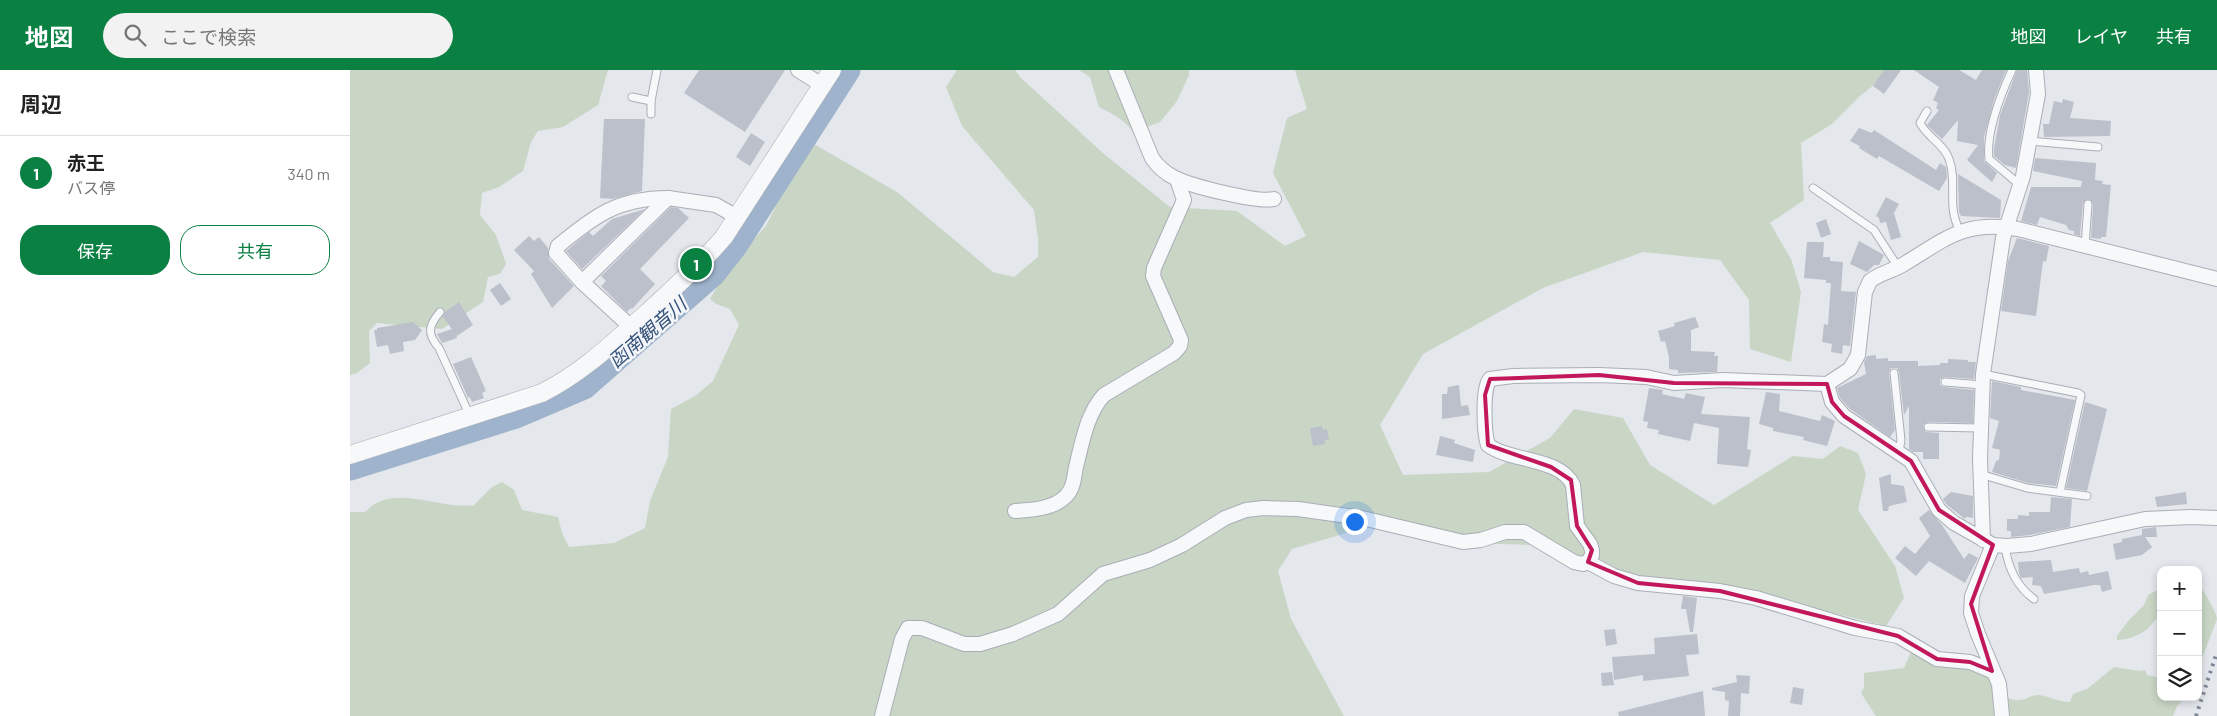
<!DOCTYPE html>
<html lang="ja">
<head>
<meta charset="utf-8">
<style>
	:root { --surface:#fff; --page:#f2f2f2; --text:#222; --muted:#767676; --line:#e0e0e0; --accent:#0b8043 }
	body { margin:0; font-family:Barlow,"Noto Sans JP",sans-serif; background:var(--page); color:var(--text) }
	.controls { position:absolute; right:15px; bottom:15px; display:grid; overflow:hidden; border-radius:10px; box-shadow:0 2px 8px #0003 }
	.controls button { width:45px; height:45px; display:grid; place-items:center; padding:0; border:0; border-bottom:1px solid var(--line); background:var(--surface); color:var(--text); font:25px sans-serif }
	.you { position:absolute; left:1004px; top:451px; width:18px; height:18px; margin:-12px; border:4px solid #fff; border-radius:50%; background:#1a73e8; box-shadow:0 0 0 8px #1a73e833 }
	.badge { display:grid; place-items:center; width:32px; height:32px; border-radius:50%; background:var(--accent); color:#fff; font-size:16px; font-weight:700 }
	.pin { position:absolute; translate:-50% -50%; border:2px solid #fff; box-shadow:0 1px 5px #0006 }
	.list { margin:0; padding:0; list-style:none }
	h2 { display:flex; justify-content:space-between; align-items:center; height:65px; margin:0; padding:0 20px; font-size:21px }
	h2 small { font-size:16px; font-weight:400; color:var(--muted) }
	.list li { display:grid; grid-template-columns:32px 1fr auto; gap:15px; align-items:center; box-sizing:border-box; height:75px; padding:0 20px; border-top:1px solid var(--line) }
	.list b { display:block; font-size:19px; white-space:nowrap }
	.list p { margin:0; font-size:16px; white-space:nowrap; color:var(--muted) }
	.list em { font-size:16px; font-style:normal; color:var(--muted) }
	.actions { display:flex; gap:10px; padding:15px 20px }
	.actions a { flex:1; padding:11px 0; border:1px solid var(--accent); border-radius:20px; text-align:center; font-size:18px; color:var(--accent) }
	.actions .main { background:var(--accent); color:#fff }
	.icon { flex:none; width:28px; height:28px; fill:none; stroke:currentColor; stroke-width:2; stroke-linecap:round; stroke-linejoin:round }
	.map { position:relative; flex:none; width:1867px; height:646px; overflow:hidden }
	header { display:flex; align-items:center; gap:30px; box-sizing:border-box; height:70px; padding:0 25px; background:var(--accent); color:#fff }
	header strong { font-size:24px }
	nav { display:flex; gap:28px; margin-inline-start:auto; font-size:18px }
	.search { width:350px; height:45px; background:var(--page); display:flex; align-items:center; gap:12px; box-sizing:border-box; padding:0 18px; border-radius:28px; color:var(--muted); font-size:19px }
	main { display:flex }
	aside { flex:1; background:var(--surface) }
	.map>svg:first-child { display:block }
	.green { fill:#c9d6c5 }
	.lines { fill:none; stroke-linecap:round; stroke-linejoin:round }
	.river { stroke:#9fb4cc; stroke-width:25 }
	.building { fill:#bbc0ca }
	.service-casing { stroke:#a9aeb7; stroke-width:9 }
	.minor-casing { stroke:#a9aeb7; stroke-width:16 }
	.tertiary-casing { stroke:#a9aeb7; stroke-width:19 }
	.service { stroke:#f7f8fa; stroke-width:7 }
	.minor { stroke:#f7f8fa; stroke-width:14 }
	.tertiary { stroke:#f7f8fa; stroke-width:18 }
	.rail { stroke:#7d8696; stroke-width:4; stroke-dasharray:2.5 5; stroke-linecap:butt }
	.marked { fill:none; stroke:#c2185b; stroke-width:4; stroke-linejoin:round }
	.labels { text-anchor:middle; dominant-baseline:central; stroke-width:5; stroke-linejoin:round; paint-order:stroke }
	.water-label { font-size:19px; font-style:italic; fill:#34527a; stroke:#f4f6f9 }
</style>
</head>
<body>
<header>
<strong>地図</strong>
<div class="search"><svg class="icon" aria-label="search" viewBox="0 0 24 24"><circle cx="10" cy="10" r="6"/><path d="M15 15l6 6"/></svg>ここで検索</div>
<nav><a>地図</a><a>レイヤ</a><a>共有</a></nav>
</header>
<main>
<aside>
<h2>周辺<small></small></h2>
<ul class="list">
<li><span class="badge">1</span><div><b>赤王</b><p>バス停</p></div><em>340 m</em></li>
</ul>
<div class="actions"><a class="main">保存</a><a>共有</a></div>
</aside>
<div class="map">
<svg width="1867" height="646" viewBox="0 0 1867 646">
	<rect width="100%" height="100%" fill="#e4e7ec"/>
	<g class="green">
		<polygon points="0,0 258,0 248,35 213,57 188,61 181,72 173,101 149,117 132,123 130,145 146,165 156,194 150,204 138,207 133,232 92,259 27,253 19,261 20,293 7,303 0,305"/>
		<path d="M607,0H665L671,8L754,84L820,137L887,141L935,176L956,166L923,103L937,48L957,39L945,0H1543L1510,26L1482,54L1451,73L1454,130L1420,153L1441,189L1451,222L1441,292L1400,279L1399,230L1370,190L1293,182L1193,218L1073,284L1030,355L1053,405L1139,402L1200,368L1224,339L1273,348L1300,395L1364,435L1443,386L1473,389L1490,376L1508,383L1516,404L1508,440L1545,496L1554,528L1536,556L1378,517L1290,506L1186,475L1084,472L1040,458L1016,457L942,479L928,501L941,549L994,646H0V442H15C37,419 68,430 95,434C104,436 114,435 123,436L142,417L152,412L164,420L172,440L208,447L212,463L219,477L264,473L295,458L300,431L318,387L321,339L345,326L363,311L389,255L380,239L366,234L360,229L379,197L416,156L441,104L462,73L547,122L643,202L664,207L688,187V168L684,140L612,56L596,17Z"/>
		<path d="M729,0H839V5L827,31L810,52L783,62C774,49 762,44 749,37L740,7Z"/>
		<path d="M1848,514C1853,519 1867,543 1867,549L1851,591L1848,611Z"/>
		<path d="M1811,518V547C1801,551 1802,556 1795,561C1787,566 1777,570 1767,570V566L1779,550L1794,535L1798,525Z"/>
		<path d="M1565,580L1613,597L1637,602C1643,613 1654,632 1669,630C1676,630 1681,625 1688,625C1700,626 1707,632 1720,632L1723,624L1737,619L1764,597L1789,601L1795,600L1797,605L1811,608V627H1836L1827,636L1823,646H1526L1511,623L1514,618V603L1554,598L1560,584Z"/>
	</g>
	<g class="lines">
		<polyline class="river" points="0,398 166,346 234,317 363,204 385,176 498,0"/>
	</g>
	<g class="building">
		<polygon points="349,0 435,0 395,62 334,23"/>
		<polygon points="1534,0 1551,0 1534,24 1523,16"/>
		<polygon points="1564,0 1609,0 1626,10 1632,0 1656,0 1644,30 1634,67 1634,91 1647,103 1642,112 1617,90 1628,75 1607,71 1608,50 1592,69 1577,55 1589,40 1586,38 1588,33 1583,30 1589,17"/>
		<polygon points="1667,0 1677,0 1679,22 1666,98 1655,95 1644,86 1644,79 1650,45"/>
		<polygon points="1713,29 1724,32 1720,48 1761,51 1760,66 1694,67 1693,54 1699,54 1704,31 1712,33"/>
		<polygon points="254,49 295,49 292,121 263,129 250,128"/>
		<polygon points="1509,58 1522,63 1524,60 1586,100 1590,93 1596,97 1597,108 1589,121 1529,86 1527,89 1509,78 1510,76 1500,71"/>
		<polygon points="401,63 415,72 400,96 386,87"/>
		<polygon points="1685,88 1746,93 1745,110 1753,111 1752,114 1761,115 1756,167 1751,167 1751,169 1741,168 1743,134 1739,129 1733,133 1730,166 1724,164 1724,161 1719,160 1716,155 1690,147 1687,155 1671,151 1681,117 1731,117 1732,111 1683,101"/>
		<polygon points="1608,104 1651,130 1650,148 1611,146 1609,142"/>
		<polygon points="1536,127 1549,134 1544,143 1551,167 1541,170 1536,152 1530,153 1529,148 1526,146"/>
		<polygon points="321,137 328,138 339,148 290,199 305,214 282,239 281,238 277,242 251,216 256,211 251,206"/>
		<polygon points="295,139 232,199 216,181 239,162 243,166 262,149"/>
		<polygon points="1476,149 1481,164 1471,168 1466,153"/>
		<polygon points="179,166 184,171 189,167 198,178 199,189 224,216 202,238 181,204 184,201 164,180"/>
		<polygon points="1667,168 1699,176 1696,192 1693,191 1686,246 1651,241 1658,191"/>
		<polygon points="1509,171 1534,185 1529,195 1524,195 1517,202 1500,194"/>
		<polygon points="1457,172 1474,172 1473,187 1480,187 1480,191 1493,192 1491,221 1506,222 1500,276 1493,275 1492,284 1481,282 1482,274 1472,272 1474,254 1478,255 1481,213 1476,213 1476,210 1454,208"/>
		<polygon points="150,213 161,229 151,236 140,220"/>
		<polygon points="109,232 123,255 107,266 106,264 107,268 92,273 87,264 102,259 93,247 95,242"/>
		<polygon points="1345,247 1349,257 1341,260 1341,281 1365,282 1364,286 1368,286 1367,302 1328,303 1328,300 1319,299 1319,287 1315,271 1311,272 1308,261 1325,256 1324,253"/>
		<polygon points="63,252 72,260 65,270 53,272 54,281 40,284 38,275 27,277 24,260 27,260 27,258"/>
		<polygon points="1526,285 1526,289 1538,288 1538,291 1568,291 1568,296 1590,295 1590,293 1598,293 1598,289 1618,290 1618,292 1626,292 1624,309 1595,307 1590,309 1590,315 1594,317 1624,320 1623,353 1578,352 1573,355 1576,362 1589,363 1589,389 1573,389 1573,382 1563,382 1559,379 1559,336 1554,345 1549,302 1547,298 1541,298 1539,303 1545,360 1540,367 1500,339 1490,328 1487,318 1516,304 1514,292 1517,286"/>
		<polygon points="121,287 136,321 132,323 134,328 122,332 120,327 118,328 103,294"/>
		<polygon points="1642,311 1671,317 1671,320 1725,330 1706,416 1678,413 1642,402 1646,391 1649,390 1650,380 1642,378 1649,351 1640,348"/>
		<polygon points="1109,315 1111,336 1118,335 1120,345 1092,349 1092,324 1097,324 1098,317"/>
		<polygon points="1299,318 1313,320 1312,324 1334,329 1336,323 1355,327 1351,344 1400,347 1397,379 1401,380 1398,397 1367,394 1369,358 1344,353 1340,371 1308,364 1309,360 1297,358 1298,352 1293,351"/>
		<polygon points="1416,322 1430,324 1429,341 1470,351 1472,345 1485,351 1477,376 1453,370 1454,367 1423,361 1423,358 1409,354"/>
		<polygon points="1735,332 1757,339 1737,421 1716,418"/>
		<polygon points="972,356 973,360 977,359 979,370 975,370 975,374 963,376 960,358"/>
		<polygon points="1090,366 1105,370 1104,373 1125,380 1123,392 1086,385"/>
		<polygon points="1541,404 1541,414 1554,416 1557,432 1539,436 1538,441 1533,441 1529,408"/>
		<polygon points="1601,422 1623,426 1623,448 1616,447 1615,449 1596,434 1593,429"/>
		<polygon points="1836,422 1837,434 1807,437 1805,427"/>
		<polygon points="1701,427 1722,429 1720,457 1680,465 1661,467 1661,461 1657,461 1657,449 1668,449 1668,445 1679,446 1679,442 1700,442"/>
		<polygon points="1579,440 1592,455 1614,489 1619,483 1628,488 1615,513 1579,491 1566,506 1545,488 1555,476 1565,484 1580,466 1569,448"/>
		<polygon points="1806,457 1807,467 1795,467 1802,477 1792,485 1766,490 1763,474 1772,472 1772,469 1792,465 1792,459"/>
		<polygon points="1701,490 1703,502 1729,498 1730,503 1738,501 1739,505 1758,501 1762,519 1752,522 1750,515 1744,515 1694,524 1691,516 1682,515 1683,507 1671,508 1669,503 1668,492"/>
		<polygon points="1333,526 1347,528 1343,562 1340,562 1336,539 1331,539"/>
		<polygon points="1265,559 1267,574 1256,576 1254,560"/>
		<polygon points="1347,564 1349,584 1336,585 1339,606 1293,611 1293,605 1264,610 1262,587 1305,584 1304,568"/>
		<polygon points="1262,602 1264,615 1252,616 1251,603"/>
		<polygon points="1386,605 1400,606 1399,624 1391,623 1390,646 1378,646 1379,631 1375,630 1375,622 1362,620 1362,618 1387,612"/>
		<polygon points="1443,617 1454,619 1452,635 1440,633"/>
		<polygon points="1353,621 1355,646 1269,646 1268,642"/>
	</g>
	<g class="lines">
		<g class="service-casing">
			<g id="service">
				<path d="M1662,0C1651,24 1636,63 1639,89L1670,115"/>
				<polyline points="282,27 301,31"/>
				<path d="M1577,41L1570,53C1577,67 1594,74 1599,89C1608,113 1596,136 1610,161"/>
				<polyline points="301,44 301,31 307,0"/>
				<polyline points="1680,71 1748,77"/>
				<polyline points="1463,118 1524,160 1548,197"/>
				<polyline points="1735,176 1738,134"/>
				<path d="M90,242C78,256 77,264 89,278L120,346"/>
				<polyline points="1544,303 1551,370 1549,382"/>
				<polyline points="1633,304 1728,323 1731,325 1710,422"/>
				<polyline points="1595,312 1632,315"/>
				<polyline points="1578,357 1630,358"/>
				<polyline points="1630,404 1677,418 1737,426"/>
				<path d="M1655,476C1658,498 1666,516 1684,529"/>
			</g>
		</g>
		<g class="minor-casing">
			<g id="minor">
				<polyline points="448,0 472,15"/>
				<path d="M766,0L802,88C808,97 815,103 825,108C841,116 908,133 924,129"/>
				<polyline points="232,212 318,128 366,135 387,147"/>
				<path d="M281,257L232,212L206,183L208,176C244,146 268,128 318,128"/>
				<polyline points="1477,314 1482,332 1494,346 1561,391 1589,440 1604,453 1643,475 1657,476 1681,474 1795,449 1841,447 1867,448"/>
				<path d="M665,441C681,440 704,439 716,426C724,418 724,407 726,397C732,373 737,343 754,325L824,283L830,276L831,270L803,206L804,198L834,130L827,109"/>
				<polyline points="1633,470 1630,388 1633,304 1653,168 1673,106 1688,24 1686,0"/>
				<polyline points="1643,475 1622,526 1621,543 1628,564 1649,614 1652,646"/>
				<path d="M1238,492L1242,485V480L1240,474L1227,456L1223,415C1210,387 1160,392 1138,375C1134,363 1132,318 1140,309L1163,306L1249,305L1296,307L1324,313L1373,310L1477,314L1500,299L1508,285L1515,222L1520,211C1530,203 1543,201 1554,194C1597,168 1615,150 1668,159L1867,209"/>
				<polyline points="532,646 552,569 558,558 572,558 614,574 630,574 663,564 708,544 753,504 800,490 832,475 875,448 896,440 913,438 948,439 1012,448 1113,472 1131,470 1155,462 1174,462 1224,492 1233,494 1238,492 1264,506 1288,513 1370,521 1406,528 1505,558 1548,566 1587,589 1620,592 1642,601"/>
			</g>
		</g>
		<g class="tertiary-casing">
			<path id="tertiary" d="M0,385L192,323C232,303 264,272 298,242C324,218 351,194 374,167L482,0"/>
		</g>
		<use href="#service" class="service"/>
		<use href="#minor" class="minor"/>
		<use href="#tertiary" class="tertiary"/>
		<polyline class="rail" points="1846,646 1867,582"/>
	</g>
	<path class="marked" d="M1249,305L1324,313L1477,314L1482,332L1494,346L1561,391L1589,440L1643,475L1621,534L1642,601L1620,592L1587,589L1548,566L1370,521L1288,513L1238,492L1242,480L1227,456L1221,410L1201,397L1138,375L1135,325L1140,309Z"/>
	<g class="labels">
		<g class="water-label">
			<text transform="translate(297 262) rotate(-41)">函南観音川</text>
		</g>
	</g>
</svg>
<div class="controls">
<button>+</button>
<button>−</button>
<button><svg class="icon" aria-label="layers" viewBox="0 0 24 24"><path d="M12 4l9 5-9 5-9-5zM3 14l9 5 9-5"/></svg></button>
</div>
<div class="you"></div>
<div class="pin badge" style="left:346px;top:194px">1</div>
</div>
</main>
</body>
</html>
